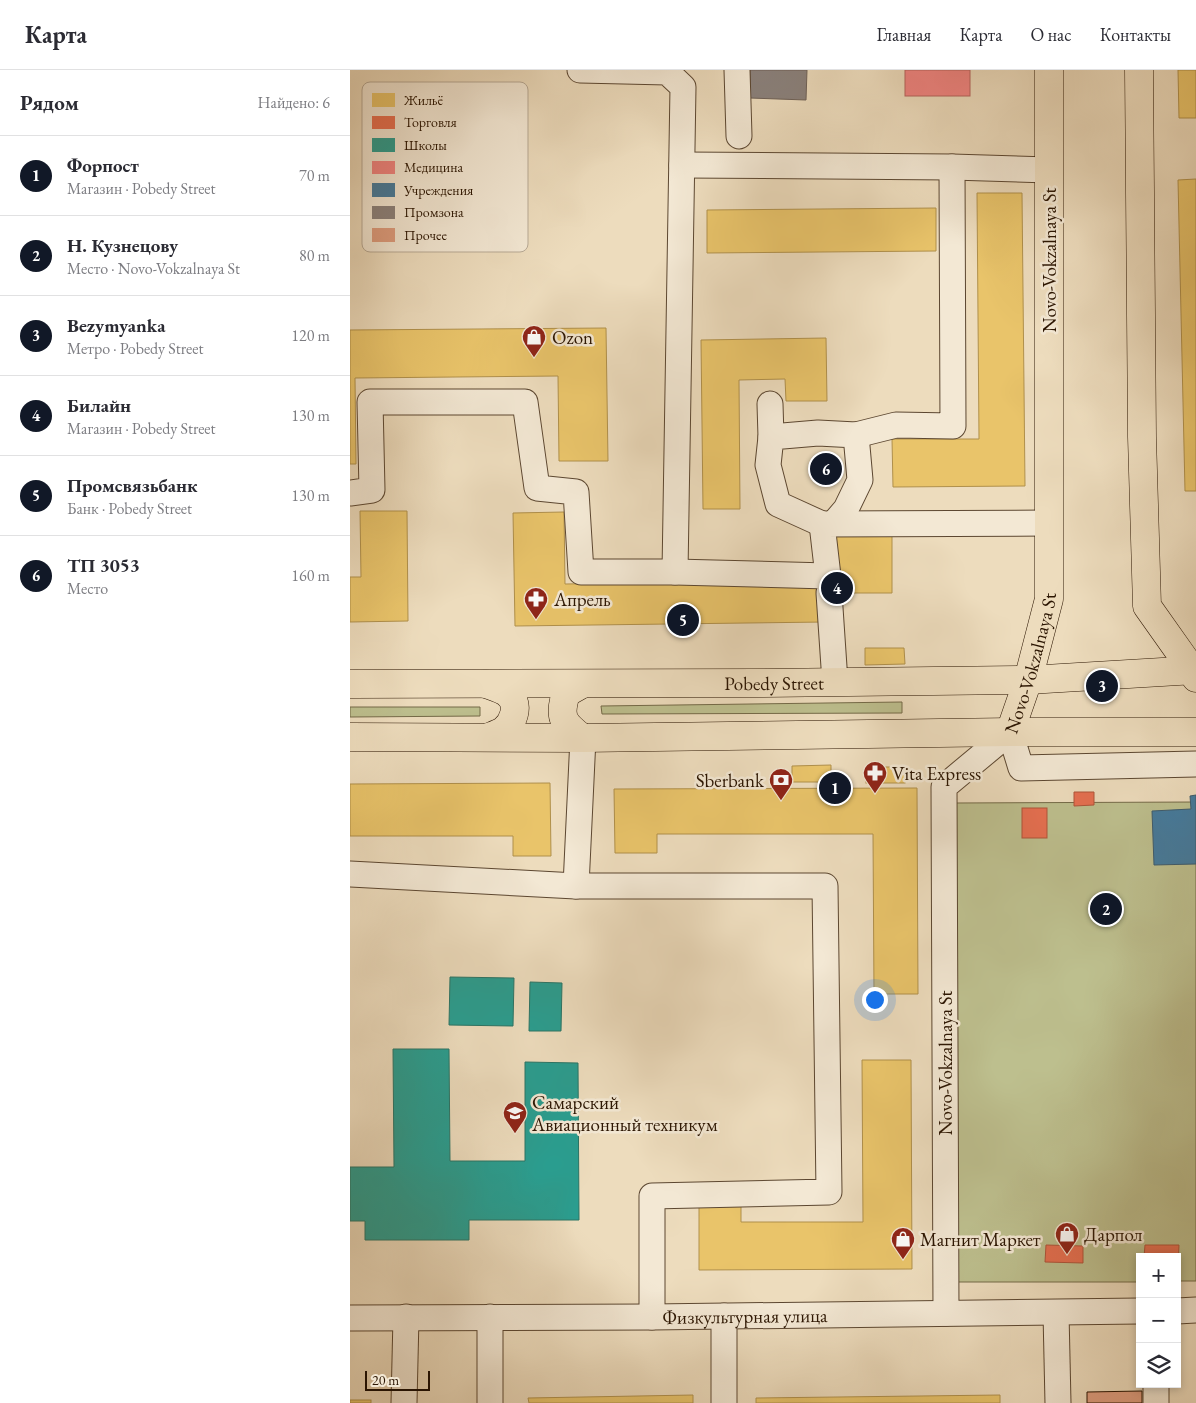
<!DOCTYPE html>
<html lang="ru">
<head>
<meta charset="utf-8">
<style>
	:root { --surface:#fff; --page:#f7f7f7; --text:#2b2b33; --muted:#7c7c81; --line:#e1e1e2; --accent:#111827 }
	body { margin:0; font-family:"EB Garamond",serif; background:var(--page); color:var(--text) }
	.controls { position:absolute; right:15px; bottom:15px; display:grid; overflow:hidden; border-radius:0px; box-shadow:0 2px 8px #0003 }
	.controls button { width:45px; height:45px; display:grid; place-items:center; padding:0; border:0; border-bottom:1px solid var(--line); background:var(--surface); color:var(--text); font:25px sans-serif }
	.scale { position:absolute; left:15px; bottom:12px; width:65px; box-sizing:border-box; padding-left:5px; border:2px solid #2b1502; border-top:0; font-size:14px; line-height:18px; white-space:nowrap; color:#2b1502; -webkit-text-stroke:4px #f3e8d4; paint-order:stroke }
	.you { position:absolute; left:524px; top:929px; width:18px; height:18px; margin:-12px; border:4px solid #fff; border-radius:50%; background:#1a73e8; box-shadow:0 0 0 8px #1a73e833 }
	.badge { display:grid; place-items:center; width:32px; height:32px; border-radius:50%; background:var(--accent); color:#fff; font-size:16px; font-weight:700 }
	.pin { position:absolute; translate:-50% -50%; border:2px solid #fff; box-shadow:0 1px 5px #0006 }
	.list { margin:0; padding:0; list-style:none }
	h2 { display:flex; justify-content:space-between; align-items:center; height:65px; margin:0; padding:0 20px; font-size:21px }
	h2 small { font-size:16px; font-weight:400; color:var(--muted) }
	.list li { display:grid; grid-template-columns:32px 1fr auto; gap:15px; align-items:center; box-sizing:border-box; height:80px; padding:0 20px; border-top:1px solid var(--line) }
	.list b { display:block; font-size:19px; white-space:nowrap }
	.list p { margin:0; font-size:16px; white-space:nowrap; color:var(--muted) }
	.list em { font-size:16px; font-style:normal; color:var(--muted) }
	.icon { flex:none; width:28px; height:28px; fill:none; stroke:currentColor; stroke-width:2; stroke-linecap:round; stroke-linejoin:round }
	.map { position:relative; flex:none; width:846px; height:1333px; overflow:hidden }
	header { display:flex; align-items:center; gap:30px; box-sizing:border-box; height:70px; padding:0 25px; background:var(--surface); border-bottom:1px solid var(--line) }
	header strong { font-size:24px }
	nav { display:flex; gap:28px; margin-inline-start:auto; font-size:18px }
	main { display:flex }
	aside { flex:1; background:var(--surface) }
	.map>svg:first-child { display:block }
	.green { fill:#bdbf8e; stroke:#746a48 }
	.homes { fill:#e9c46a; stroke:#b0904b }
	.shops { fill:#e76f51; stroke:#af5439 }
	.schools { fill:#2a9d8f; stroke:#2a7465 }
	.health { fill:#f28482; stroke:#b6635c }
	.public { fill:#457b9d; stroke:#3d5c6e }
	.industry { fill:#8a817c; stroke:#6e6157 }
	.building { fill:#de9d7f; stroke:#2b1502 }
	.lines { fill:none; stroke-linecap:round; stroke-linejoin:round }
	.minor-casing { stroke:#5c4731; stroke-width:27 }
	.major-casing { stroke:#2b1502; stroke-width:29 }
	.minor { stroke:#f3e8d4; stroke-width:25 }
	.major { stroke:#eddcbd; stroke-width:28 }
	.labels { text-anchor:middle; dominant-baseline:central; stroke-width:5; stroke-linejoin:round; paint-order:stroke }
	.street-label { font-size:19px; fill:#2b1502; stroke:#f3e8d4 }
	.poi-label { font-size:19px; fill:#2b1502; stroke:#f3e8d4; text-anchor:start }
	.key { fill:#f3e8d4; stroke:#b7a995; stroke-width:1 }
	.key-label { font-size:14px; fill:#2b1502 }
</style>
</head>
<body>
<header>
<strong>Карта</strong>
<nav><a>Главная</a><a>Карта</a><a>О нас</a><a>Контакты</a></nav>
</header>
<main>
<aside>
<h2>Рядом<small>Найдено: 6</small></h2>
<ul class="list">
<li><span class="badge">1</span><div><b>Форпост</b><p>Магазин · Pobedy Street</p></div><em>70 m</em></li>
<li><span class="badge">2</span><div><b>Н. Кузнецову</b><p>Место · Novo-Vokzalnaya St</p></div><em>80 m</em></li>
<li><span class="badge">3</span><div><b>Bezymyanka</b><p>Метро · Pobedy Street</p></div><em>120 m</em></li>
<li><span class="badge">4</span><div><b>Билайн</b><p>Магазин · Pobedy Street</p></div><em>130 m</em></li>
<li><span class="badge">5</span><div><b>Промсвязьбанк</b><p>Банк · Pobedy Street</p></div><em>130 m</em></li>
<li><span class="badge">6</span><div><b>ТП 3053</b><p>Место</p></div><em>160 m</em></li>
</ul>
</aside>
<div class="map">
<svg width="846" height="1333" viewBox="0 0 846 1333">
	<rect width="100%" height="100%" fill="#eddcbd"/>
	<filter id="stains"><feTurbulence type="fractalNoise" baseFrequency=".004" numOctaves="4"/><feColorMatrix values="0 0 0 0 .2 0 0 0 0 .09 0 0 0 0 .02 0 0 0 .5 -.17"/></filter>
	<radialGradient id="worn" r=".72"><stop offset=".6" stop-color="#630" stop-opacity="0"/><stop offset="1" stop-color="#630" stop-opacity=".3"/></radialGradient>
	<g class="green">
		<polygon points="552,632 552,643 252,644 251,636"/>
		<polygon points="0,637 130,637 130,646 0,647"/>
		<polygon points="846,732 846,1211 827,1211 827,1187 790,1187 790,1212 607,1212 604,733"/>
	</g>
	<g class="homes">
		<polygon points="828,0 846,0 846,48 829,48"/>
		<polygon points="846,109 846,421 835,421 828,110"/>
		<polygon points="627,123 672,123 675,416 543,417 542,369 629,369"/>
		<polygon points="586,138 586,181 357,183 357,140"/>
		<polygon points="256,258 258,391 209,391 208,306 5,308 6,394 0,394 0,260"/>
		<polygon points="476,268 477,331 436,331 435,309 389,310 390,439 353,439 351,270"/>
		<polygon points="465,390 487,390 486,407 465,407"/>
		<polygon points="10,441 57,441 58,551 0,552 0,507 11,507"/>
		<polygon points="214,442 215,514 482,510 475,552 165,556 163,443"/>
		<polygon points="481,466 542,466 542,523 482,523"/>
		<polygon points="515,578 554,578 555,594 515,595"/>
		<polygon points="481,695 481,712 442,712 442,696"/>
		<rect x="516" y="697" width="39" height="16"/>
		<polygon points="200,713 201,786 163,786 163,766 0,766 0,714"/>
		<polygon points="567,718 568,924 524,924 523,764 307,764 307,783 265,783 264,719"/>
		<polygon points="512,990 561,990 562,1199 349,1200 349,1134 391,1134 391,1152 513,1152"/>
		<polygon points="343,1325 343,1333 179,1333 178,1328"/>
		<polygon points="650,1325 650,1333 406,1333 406,1328"/>
		<rect x="0" y="1330" width="21" height="3"/>
	</g>
	<g class="shops">
		<polygon points="724,722 744,722 744,735 724,736"/>
		<rect x="672" y="738" width="25" height="30"/>
		<polygon points="696,1175 733,1176 733,1193 695,1192"/>
		<polygon points="795,1175 829,1175 828,1198 827,1187 794,1187"/>
	</g>
	<g class="schools">
		<polygon points="100,907 164,908 163,956 99,955"/>
		<polygon points="180,912 212,913 211,961 179,961"/>
		<polygon points="43,979 99,979 100,1091 175,1091 175,992 228,993 229,1150 119,1150 119,1170 15,1170 15,1151 0,1151 0,1097 44,1097"/>
	</g>
	<rect class="health" x="555" y="0" width="65" height="26"/>
	<polygon class="public" points="846,725 846,794 804,795 802,741 841,739 840,726"/>
	<polygon class="industry" points="400,0 457,0 456,30 400,28"/>
	<polygon class="building" points="792,1321 792,1333 737,1333 737,1322"/>
	<g class="lines">
		<g class="minor-casing">
			<g id="minor">
				<polyline points="230,0 317,2 333,17 325,502"/>
				<polyline points="387,0 389,66"/>
				<polyline points="332,95 602,97 699,100"/>
				<polyline points="420,334 421,367"/>
				<polyline points="506,365 546,355 603,356 602,97"/>
				<polyline points="0,423 22,420 20,332 175,332 187,418 226,422 231,502 325,502 478,506 479,510"/>
				<polyline points="472,454 428,434 418,395 421,367 468,363 506,365 510,410 496,439 484,453"/>
				<polyline points="478,506 472,454 699,453"/>
				<polyline points="479,523 485,612"/>
				<polyline points="0,804 226,816 475,816 479,1122 302,1126 302,1247"/>
				<polyline points="226,816 233,668"/>
				<polyline points="827,1241 846,1240"/>
				<polyline points="596,1243 594,717 660,662 671,698 846,694"/>
				<polyline points="706,1243 708,1333"/>
				<polyline points="374,1246 374,1333"/>
				<path id="s1" d="M0,1248L302,1247L790,1241"/>
				<polyline points="54,1333 56,1247"/>
				<polyline points="140,1333 140,1247"/>
				<polyline points="806,1333 806,1314"/>
			</g>
		</g>
		<g class="major-casing">
			<g id="major">
				<polyline points="789,0 792,367 797,536 843,601 846,608"/>
				<path id="s2" d="M0,614L414,613L678,610L846,600"/>
				<path d="M136,614C144,617 156,620 161,627C169,637 163,653 154,660C150,663 144,665 139,667"/>
				<path id="s3" d="M660,662L678,610L699,529V0"/>
				<polyline points="0,667 233,668 660,662 846,662"/>
				<path d="M231,667C212,652 209,647 216,623L232,614"/>
			</g>
		</g>
		<use href="#minor" class="minor"/>
		<use href="#major" class="major"/>
	</g>
	<defs>
		<g id="shop-pin" transform="scale(1.25)"><path d="M0 17L-7.5 6A9.5 9.5 0 1 1 7.5 6Z" fill="#8f2418" stroke="#f3e8d4"/><path d="M-5-2.5h2.3a2.7 3.5 0 0 1 5.4 0H5L5.5 6h-11ZM-1.5-2.5h3a1.5 2.3 0 0 0-3 0Z" fill="#fff"/></g>
		<g id="pharmacy-pin" transform="scale(1.25)"><path d="M0 17L-7.5 6A9.5 9.5 0 1 1 7.5 6Z" fill="#8f2418" stroke="#f3e8d4"/><path d="M-2-6h4v4h4v4h-4v4h-4v-4h-4v-4h4Z" fill="#fff"/></g>
		<g id="bank-pin" transform="scale(1.25)"><path d="M0 17L-7.5 6A9.5 9.5 0 1 1 7.5 6Z" fill="#8f2418" stroke="#f3e8d4"/><path d="M-6-4H6V4H-6ZM0-2.3a2.3 2.3 0 1 0 0 4.6a2.3 2.3 0 1 0 0-4.6Z" fill="#fff"/></g>
		<g id="university-pin" transform="scale(1.25)"><path d="M0 17L-7.5 6A9.5 9.5 0 1 1 7.5 6Z" fill="#8f2418" stroke="#f3e8d4"/><path d="M0-5L7-2L0 1L-7-2ZM-4 1L0 2.5L4 1V4Q0 6-4 4Z" fill="#fff"/></g>
	</defs>
	<g fill-rule="evenodd">
		<use href="#shop-pin" x="184" y="267"/>
		<use href="#pharmacy-pin" x="186" y="529"/>
		<use href="#pharmacy-pin" x="525" y="703"/>
		<use href="#bank-pin" x="431" y="710"/>
		<use href="#university-pin" x="165" y="1043"/>
		<use href="#shop-pin" x="717" y="1164"/>
		<use href="#shop-pin" x="553" y="1169"/>
	</g>
	<g class="labels">
		<g class="street-label">
			<text transform="translate(699 190) rotate(-90)">Novo-Vokzalnaya St</text>
			<text stroke="none"><textPath href="#s3" startOffset="72">Novo-Vokzalnaya St</textPath></text>
			<text stroke="none"><textPath href="#s2" startOffset="424">Pobedy Street</textPath></text>
			<text transform="translate(595 993) rotate(-90)">Novo-Vokzalnaya St</text>
			<text stroke="none"><textPath href="#s1" startOffset="395">Физкультурная улица</textPath></text>
		</g>
		<g class="poi-label">
			<text x="202" y="267">Ozon</text>
			<text x="204" y="529">Апрель</text>
			<text x="542" y="703">Vita Express</text>
			<text x="414" y="710" text-anchor="end">Sberbank</text>
			<text x="182" y="1032">Самарский<tspan x="182" dy="22">Авиационный техникум</tspan></text>
			<text x="734" y="1164">Дарпол</text>
			<text x="570" y="1169">Магнит Маркет</text>
		</g>
	</g>
	<rect x="12" y="12" width="166" height="170" rx="8" class="key"/>
	<rect x="22" y="23" width="23" height="14" fill="#e9c46a"/>
	<rect x="22" y="46" width="23" height="13" fill="#e76f51"/>
	<rect x="22" y="68" width="23" height="14" fill="#2a9d8f"/>
	<rect x="22" y="91" width="23" height="13" fill="#f28482"/>
	<rect x="22" y="113" width="23" height="14" fill="#457b9d"/>
	<rect x="22" y="136" width="23" height="13" fill="#8a817c"/>
	<rect x="22" y="158" width="23" height="14" fill="#de9d7f"/>
	<g class="key-label">
		<text x="54" y="35">Жильё</text>
		<text x="54" y="57">Торговля</text>
		<text x="54" y="80">Школы</text>
		<text x="54" y="102">Медицина</text>
		<text x="54" y="125">Учреждения</text>
		<text x="54" y="147">Промзона</text>
		<text x="54" y="170">Прочее</text>
	</g>
	<rect width="100%" height="100%" filter="url(#stains)"/>
	<rect width="100%" height="100%" fill="url(#worn)"/>
</svg>
<div class="controls">
<button>+</button>
<button>−</button>
<button><svg class="icon" aria-label="layers" viewBox="0 0 24 24"><path d="M12 4l9 5-9 5-9-5zM3 14l9 5 9-5"/></svg></button>
</div>
<div class="scale">20 m</div>
<div class="you"></div>
<div class="pin badge" style="left:485px;top:718px">1</div>
<div class="pin badge" style="left:756px;top:839px">2</div>
<div class="pin badge" style="left:752px;top:616px">3</div>
<div class="pin badge" style="left:487px;top:518px">4</div>
<div class="pin badge" style="left:333px;top:550px">5</div>
<div class="pin badge" style="left:476px;top:399px">6</div>
</div>
</main>
</body>
</html>
